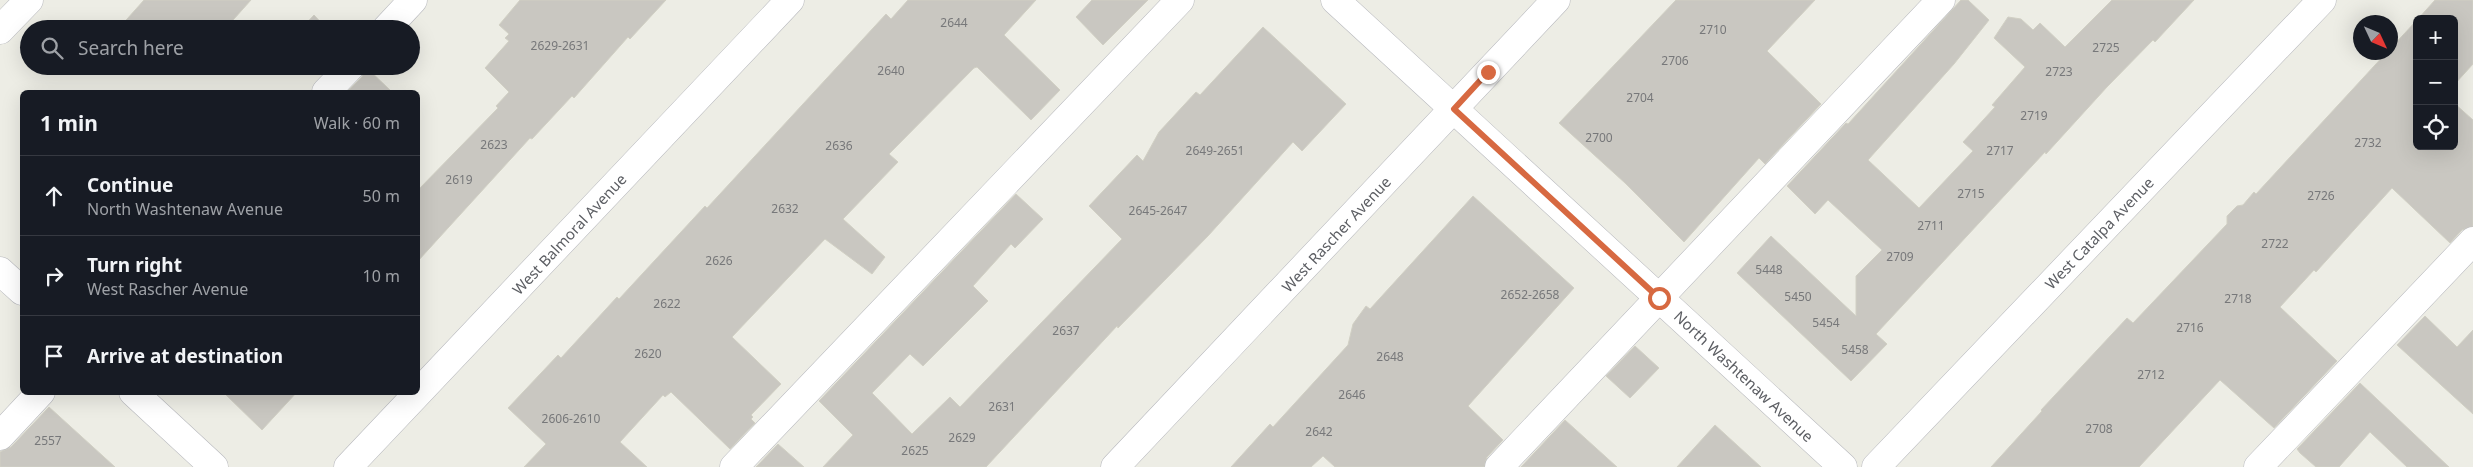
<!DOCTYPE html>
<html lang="en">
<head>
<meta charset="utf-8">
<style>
	:root { --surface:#171b24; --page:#242831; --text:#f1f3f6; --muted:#9ea1a6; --line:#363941 }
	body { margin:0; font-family:"Noto Sans",sans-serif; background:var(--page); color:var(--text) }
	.controls { position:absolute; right:15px; top:15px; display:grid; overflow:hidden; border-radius:8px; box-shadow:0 5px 20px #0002 }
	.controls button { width:45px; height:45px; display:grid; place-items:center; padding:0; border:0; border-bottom:1px solid var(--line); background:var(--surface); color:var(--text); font:25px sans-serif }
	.compass { position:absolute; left:2353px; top:15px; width:45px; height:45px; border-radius:50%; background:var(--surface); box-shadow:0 5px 20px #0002; rotate:134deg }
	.stop { position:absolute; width:15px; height:15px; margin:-11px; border:4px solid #d76941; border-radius:50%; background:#fff }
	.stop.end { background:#d76941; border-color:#fff; box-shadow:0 1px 5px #0008 }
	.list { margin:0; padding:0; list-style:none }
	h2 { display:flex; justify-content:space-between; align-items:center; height:65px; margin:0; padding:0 20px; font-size:21px }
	h2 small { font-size:16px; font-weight:400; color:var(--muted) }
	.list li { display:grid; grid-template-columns:32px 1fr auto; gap:15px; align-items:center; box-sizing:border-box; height:80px; padding:0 20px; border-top:1px solid var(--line) }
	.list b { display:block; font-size:19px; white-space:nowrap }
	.list p { margin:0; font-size:16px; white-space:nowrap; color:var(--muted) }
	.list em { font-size:16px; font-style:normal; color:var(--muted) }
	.icon { flex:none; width:28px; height:28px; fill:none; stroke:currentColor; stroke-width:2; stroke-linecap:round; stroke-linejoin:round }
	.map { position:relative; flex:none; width:2473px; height:467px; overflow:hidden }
	.search { position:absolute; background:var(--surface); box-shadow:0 5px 20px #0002; left:20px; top:20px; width:400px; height:55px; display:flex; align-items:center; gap:12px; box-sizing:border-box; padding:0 18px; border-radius:28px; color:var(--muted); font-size:19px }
	.panel { position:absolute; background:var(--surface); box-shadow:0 5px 20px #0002; left:20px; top:90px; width:400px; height:305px; border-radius:8px }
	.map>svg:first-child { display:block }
	.building { fill:#c9c7c1; stroke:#d1d0c4 }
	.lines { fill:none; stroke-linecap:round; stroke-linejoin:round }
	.minor-casing { stroke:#b7b8bd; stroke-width:29 }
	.minor { stroke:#fff; stroke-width:28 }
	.route { stroke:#d76941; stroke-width:6 }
	.labels { text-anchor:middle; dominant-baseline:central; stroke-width:4; stroke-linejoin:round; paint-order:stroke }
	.number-label { font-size:12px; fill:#77787a }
	.street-label { font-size:15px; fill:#5c5e63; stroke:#fff }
</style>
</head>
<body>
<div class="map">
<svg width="2473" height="467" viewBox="0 0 2473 467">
	<rect width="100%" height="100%" fill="#edede5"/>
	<g class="building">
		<polygon points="144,0 251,0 225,29 120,29 119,28"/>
		<polygon points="520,0 666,0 630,39 628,37 574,98 572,96 532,139 530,138 418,261 418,190 498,108 496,106 509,92 485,68 509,41 505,38 509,34 499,25"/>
		<polygon points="908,0 1036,0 1004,35 1060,90 1031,120 977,67 974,68 889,154 898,162 843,219 885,257 872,274 825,239 732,337 781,384 751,415 753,417 751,419 755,423 730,449 671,392 665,397 663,395 620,442 647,467 524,467 546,444 508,408 558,355 561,358 617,297 619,299 705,206 707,208 886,14 891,19"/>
		<polygon points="1092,0 1148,0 1103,45 1076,17"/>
		<polygon points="1676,0 1815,0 1767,51 1821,104 1765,164 1759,158 1684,242 1625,183 1559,123"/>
		<polygon points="1961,0 1968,0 1989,20 1954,64 1868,160 1919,208 1973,151 1963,142 1995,107 1992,105 2025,67 1994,38 2008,17 2021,19 2033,30 2040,23 2065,47 2112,0 2194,0 2155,42 2153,40 2107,87 2046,154 2045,152 1876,334 1887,344 1851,381 1737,273 1771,236 1856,316 1856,276 1882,250 1828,200 1815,214 1787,186 1846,123 1848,124"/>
		<polygon points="2435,0 2473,0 2473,64 2454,85 2454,19 2418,19"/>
		<polygon points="314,15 327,29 301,29"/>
		<polygon points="2417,20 2417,146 2454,146 2454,103 2473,120 2473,226 2462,230 2450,243 2392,188 2316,272 2314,270 2280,307 2337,361 2274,428 2220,380 2139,467 1991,467 2042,411 2041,410 2127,318 2133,323 2227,224 2227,216 2237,206 2243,205 2254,192 2256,194 2387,52 2390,52 2390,49"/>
		<polygon points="1263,27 1346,104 1302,151 1293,142 1208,236 1118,328 1117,326 986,467 823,467 853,435 819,401 1016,194 1043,219 1015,248 1011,244 973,286 988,301 923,366 910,354 872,393 912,434 950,397 960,407 1122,239 1089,206 1137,155 1143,161 1159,132 1196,92 1200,95"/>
		<polygon points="366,67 392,92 347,92 362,77"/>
		<polygon points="1473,196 1574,288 1468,406 1503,440 1487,457 1484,467 1335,467 1323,456 1311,467 1231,467 1270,424 1273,427 1348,345 1353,324 1366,306 1370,309"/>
		<polygon points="2425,316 2457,347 2473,330 2473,414 2397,345"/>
		<polygon points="1635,346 1659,368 1630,398 1606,376"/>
		<polygon points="2360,383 2449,467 2407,467 2370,432 2339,467 2316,467 2300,453 2297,449"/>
		<polygon points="223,392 297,392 262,430"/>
		<polygon points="49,407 115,467 0,467 0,452 11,447"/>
		<polygon points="1565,420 1617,467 1521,467"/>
		<polygon points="1715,425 1761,467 1677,467"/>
		<polygon points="778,444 804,467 756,467"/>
	</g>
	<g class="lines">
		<g class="minor-casing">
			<g id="minor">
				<polyline points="1335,0 1843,467"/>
				<polyline points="386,29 413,0"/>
				<polyline points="0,30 29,0"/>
				<polyline points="326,92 351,66"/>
				<polyline points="0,271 22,291"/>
				<polyline points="133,392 214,467"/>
				<polyline points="0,436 41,392"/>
				<polyline points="348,467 790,0"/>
				<polyline points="734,467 1180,0"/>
				<polyline points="1115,467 1556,0"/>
				<polyline points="1499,467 1941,0"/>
				<polyline points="1876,467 2322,0"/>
				<polyline points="2258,467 2473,241"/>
			</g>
		</g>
		<use href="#minor" class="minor"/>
	</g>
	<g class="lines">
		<polyline class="route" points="1488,72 1454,109 1659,298"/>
	</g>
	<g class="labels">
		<g class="number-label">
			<text x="954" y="22">2644</text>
			<text x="1713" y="29">2710</text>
			<text x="560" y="45">2629-2631</text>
			<text x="2106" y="47">2725</text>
			<text x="1675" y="60">2706</text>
			<text x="891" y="70">2640</text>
			<text x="2059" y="71">2723</text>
			<text x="1640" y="97">2704</text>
			<text x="2034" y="115">2719</text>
			<text x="1599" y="137">2700</text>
			<text x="2368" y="142">2732</text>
			<text x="494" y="144">2623</text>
			<text x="839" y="145">2636</text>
			<text x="1215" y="150">2649-2651</text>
			<text x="2000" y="150">2717</text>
			<text x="459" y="179">2619</text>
			<text x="1971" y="193">2715</text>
			<text x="2321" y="195">2726</text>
			<text x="785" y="208">2632</text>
			<text x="1158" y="210">2645-2647</text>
			<text x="1931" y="225">2711</text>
			<text x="2275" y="243">2722</text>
			<text x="1900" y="256">2709</text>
			<text x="719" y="260">2626</text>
			<text x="1769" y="269">5448</text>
			<text x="1530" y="294">2652-2658</text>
			<text x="1798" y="296">5450</text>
			<text x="2238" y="298">2718</text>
			<text x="667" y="303">2622</text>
			<text x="1826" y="322">5454</text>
			<text x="2190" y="327">2716</text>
			<text x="1066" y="330">2637</text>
			<text x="1855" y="349">5458</text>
			<text x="648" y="353">2620</text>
			<text x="1390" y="356">2648</text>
			<text x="2151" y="374">2712</text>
			<text x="1352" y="394">2646</text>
			<text x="1002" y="406">2631</text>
			<text x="571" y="418">2606-2610</text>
			<text x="2099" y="428">2708</text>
			<text x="1319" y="431">2642</text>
			<text x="962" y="437">2629</text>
			<text x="48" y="440">2557</text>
			<text x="915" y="450">2625</text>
		</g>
		<g class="street-label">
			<text transform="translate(2099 233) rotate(-46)">West Catalpa Avenue</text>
			<text transform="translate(569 234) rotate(-47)">West Balmoral Avenue</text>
			<text transform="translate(1336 234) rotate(-47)">West Rascher Avenue</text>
			<text transform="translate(1744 376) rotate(43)">North Washtenaw Avenue</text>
		</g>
	</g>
</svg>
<div class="controls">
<button>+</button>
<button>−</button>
<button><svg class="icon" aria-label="locate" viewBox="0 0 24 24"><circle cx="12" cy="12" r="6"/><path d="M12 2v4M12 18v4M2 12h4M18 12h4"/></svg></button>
</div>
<svg class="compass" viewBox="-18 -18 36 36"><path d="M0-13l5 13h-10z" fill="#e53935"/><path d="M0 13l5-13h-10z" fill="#9ea1a6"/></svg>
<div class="stop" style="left:1659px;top:298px"></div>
<div class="stop end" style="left:1488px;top:72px"></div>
<div class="search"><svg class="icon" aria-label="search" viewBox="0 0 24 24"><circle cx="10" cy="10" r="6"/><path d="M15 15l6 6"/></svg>Search here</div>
<section class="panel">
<h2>1 min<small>Walk · 60 m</small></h2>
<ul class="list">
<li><svg class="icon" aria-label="ahead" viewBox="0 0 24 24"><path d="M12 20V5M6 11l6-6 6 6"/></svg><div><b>Continue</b><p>North Washtenaw Avenue</p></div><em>50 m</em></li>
<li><svg class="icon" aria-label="right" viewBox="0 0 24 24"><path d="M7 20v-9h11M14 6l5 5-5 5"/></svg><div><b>Turn right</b><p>West Rascher Avenue</p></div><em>10 m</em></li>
<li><svg class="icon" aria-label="arrive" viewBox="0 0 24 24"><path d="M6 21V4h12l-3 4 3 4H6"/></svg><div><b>Arrive at destination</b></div></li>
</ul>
</section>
</div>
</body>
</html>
